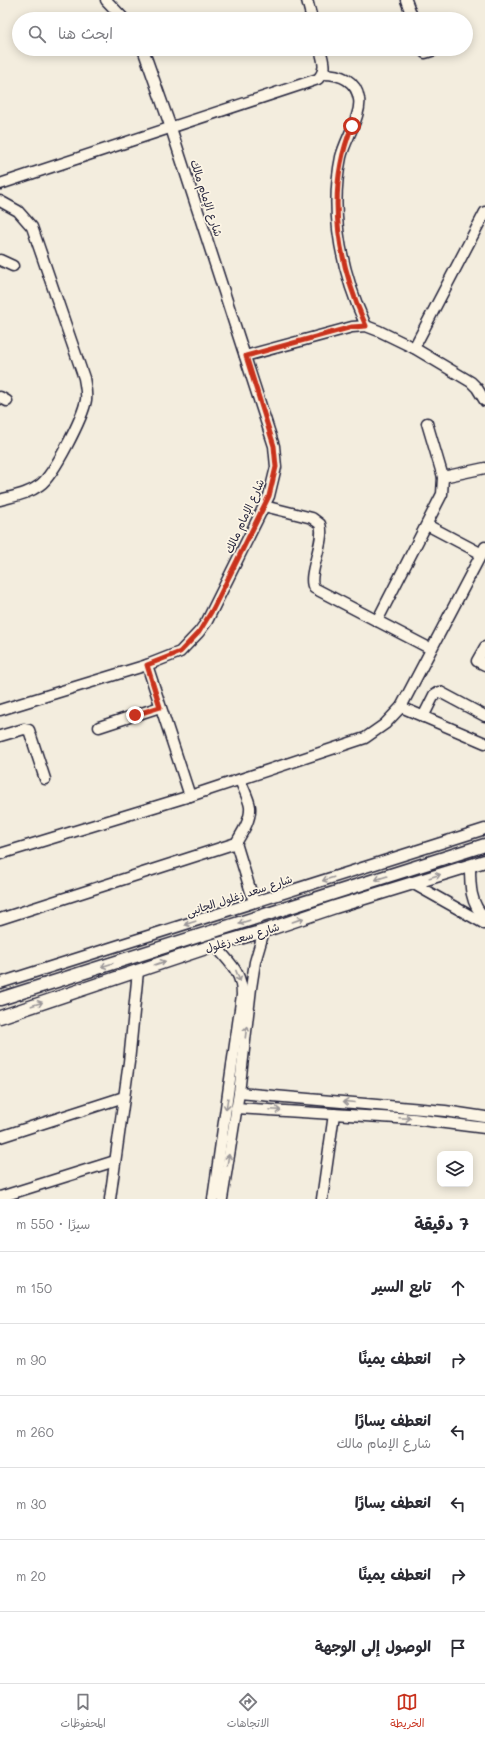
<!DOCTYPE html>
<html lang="ar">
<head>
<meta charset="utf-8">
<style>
	:root { --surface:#fff; --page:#f7f7f7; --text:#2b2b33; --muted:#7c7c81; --line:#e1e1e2; --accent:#c8321e }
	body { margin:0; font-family:Mali,"Playpen Sans Arabic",sans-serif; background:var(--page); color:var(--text); direction:rtl }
	.controls { position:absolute; right:12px; bottom:12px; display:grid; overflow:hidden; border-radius:8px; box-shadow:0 2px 10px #0003 }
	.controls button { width:36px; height:36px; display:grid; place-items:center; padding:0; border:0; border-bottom:1px solid var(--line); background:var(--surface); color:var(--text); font:20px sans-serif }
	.stop { position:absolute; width:12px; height:12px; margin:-9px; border:3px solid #c8321e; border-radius:50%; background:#fff }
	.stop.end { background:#c8321e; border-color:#fff; box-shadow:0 1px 4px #0008 }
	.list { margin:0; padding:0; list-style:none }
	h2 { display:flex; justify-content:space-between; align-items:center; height:52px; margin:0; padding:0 16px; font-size:17px }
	h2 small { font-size:13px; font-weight:400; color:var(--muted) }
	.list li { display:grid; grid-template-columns:26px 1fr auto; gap:12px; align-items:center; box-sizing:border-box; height:72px; padding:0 16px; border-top:1px solid var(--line) }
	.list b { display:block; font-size:15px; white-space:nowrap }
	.list p { margin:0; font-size:13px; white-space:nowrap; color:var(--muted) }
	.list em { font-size:13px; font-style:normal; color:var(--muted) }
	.icon { flex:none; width:22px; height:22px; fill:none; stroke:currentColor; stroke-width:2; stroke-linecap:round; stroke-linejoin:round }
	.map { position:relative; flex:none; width:485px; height:1199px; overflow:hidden; direction:ltr }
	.search { position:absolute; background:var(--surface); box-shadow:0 2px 10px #0003; left:12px; right:12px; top:12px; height:44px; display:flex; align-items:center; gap:10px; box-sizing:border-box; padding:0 14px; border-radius:22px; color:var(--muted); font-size:15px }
	.sheet { height:484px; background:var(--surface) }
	nav { display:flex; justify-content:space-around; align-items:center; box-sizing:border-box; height:56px; border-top:1px solid var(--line); background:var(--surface); font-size:11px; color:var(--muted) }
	nav a { display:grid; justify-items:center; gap:2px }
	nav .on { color:var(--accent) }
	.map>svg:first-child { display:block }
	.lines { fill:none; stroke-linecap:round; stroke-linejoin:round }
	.minor-casing { stroke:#22223b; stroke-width:13 }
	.major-casing { stroke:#22223b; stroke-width:15 }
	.minor { stroke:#fcf5e5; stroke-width:10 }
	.major { stroke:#fcf5e5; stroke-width:12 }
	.oneway { stroke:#9a9698 }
	.route { stroke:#c8321e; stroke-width:5 }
	.labels { text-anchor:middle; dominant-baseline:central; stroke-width:3.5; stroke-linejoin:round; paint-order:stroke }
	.street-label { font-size:11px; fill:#22223b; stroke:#fcf5e5 }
</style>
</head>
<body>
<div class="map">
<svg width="485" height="1199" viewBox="0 0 485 1199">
	<rect width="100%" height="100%" fill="#f3edde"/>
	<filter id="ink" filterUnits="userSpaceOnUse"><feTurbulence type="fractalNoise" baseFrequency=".025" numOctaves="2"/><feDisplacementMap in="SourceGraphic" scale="8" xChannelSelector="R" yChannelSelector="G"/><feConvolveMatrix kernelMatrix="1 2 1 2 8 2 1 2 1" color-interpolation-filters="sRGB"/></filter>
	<g filter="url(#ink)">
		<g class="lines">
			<g class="minor-casing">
				<g id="minor">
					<polyline points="106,0 124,19"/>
					<polyline points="307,0 312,19"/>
					<polyline points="406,0 413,19"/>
					<polyline points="424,49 425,53 438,49"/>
					<path d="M323,74C340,74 356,80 359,99C362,114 345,140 341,157C329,215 342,273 366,326"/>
					<path d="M0,184L318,79C327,69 323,61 320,49"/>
					<path d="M0,201L18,211L32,227L84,378C85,385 87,392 86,400C83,417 54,475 40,485C28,494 14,496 0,500"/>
					<polyline points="0,260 13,266"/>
					<polyline points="414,348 485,212"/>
					<polyline points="245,356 352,327 366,326 379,331 414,348 471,382 477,388 485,401"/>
					<polyline points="0,397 7,401"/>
					<polyline points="443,477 485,468"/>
					<path d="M264,506L312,518L320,524C326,541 306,576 314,588L431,649"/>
					<polyline points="427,525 482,554"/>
					<polyline points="377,621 442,494 443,477 427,423"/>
					<polyline points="485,647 477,661 485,665"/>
					<polyline points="147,665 190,796"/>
					<polyline points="401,707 485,743"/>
					<polyline points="0,710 147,665 180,652 199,632 207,621 269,496 276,467 274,446 171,128 143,49"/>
					<polyline points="423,717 434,695 437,693 440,692 485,716"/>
					<polyline points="99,727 160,707"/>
					<polyline points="0,736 24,729 29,730 45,779"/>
					<polyline points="236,843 254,902"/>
					<polyline points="0,854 190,796 365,738 385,724 401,707 485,547"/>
					<path d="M470,866C470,885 470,904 485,918"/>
					<polyline points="412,883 485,924"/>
					<path d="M0,919L236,843C242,833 251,820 250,807C249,799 243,788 240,780"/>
					<polyline points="0,983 485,829"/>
					<polyline points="239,1093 445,1111 485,1117"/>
					<polyline points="236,1108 413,1119 485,1128"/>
					<polyline points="0,1137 124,1097"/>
					<polyline points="0,1197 115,1161"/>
					<polyline points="110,1199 129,1062 138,971"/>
					<path d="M213,1199L242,995C242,971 229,963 215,945"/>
					<polyline points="222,1199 239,1093 251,988 255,962 264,931"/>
					<polyline points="322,1199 334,1114"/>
				</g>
			</g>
			<g class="major-casing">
				<g id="major">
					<polyline points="0,999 485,845"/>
					<polyline points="0,1017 215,945 264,931 335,907 485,861"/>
				</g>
			</g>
			<use href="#minor" class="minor"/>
			<use href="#major" class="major"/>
		</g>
		<defs><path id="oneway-shaft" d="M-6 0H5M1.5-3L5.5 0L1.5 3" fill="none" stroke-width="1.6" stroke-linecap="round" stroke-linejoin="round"/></defs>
		<g class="oneway">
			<use href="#oneway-shaft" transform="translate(435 876) rotate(-17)"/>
			<use href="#oneway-shaft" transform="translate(381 878) rotate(162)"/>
			<use href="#oneway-shaft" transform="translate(328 879) rotate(162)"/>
			<use href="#oneway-shaft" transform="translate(298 920) rotate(-19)"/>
			<use href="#oneway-shaft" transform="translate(244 922) rotate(162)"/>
			<use href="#oneway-shaft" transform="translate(190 923) rotate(162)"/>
			<use href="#oneway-shaft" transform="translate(160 963) rotate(-19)"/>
			<use href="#oneway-shaft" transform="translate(107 965) rotate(162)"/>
			<use href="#oneway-shaft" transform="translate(238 976) rotate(69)"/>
			<use href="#oneway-shaft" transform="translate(37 1004) rotate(-18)"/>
			<use href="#oneway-shaft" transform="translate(246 1032) rotate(-83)"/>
			<use href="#oneway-shaft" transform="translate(349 1102) rotate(-175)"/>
			<use href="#oneway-shaft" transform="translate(227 1104) rotate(98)"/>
			<use href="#oneway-shaft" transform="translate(275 1110) rotate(3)"/>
			<use href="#oneway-shaft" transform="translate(405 1118) rotate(3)"/>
			<use href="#oneway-shaft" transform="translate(228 1160) rotate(-81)"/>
		</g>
	</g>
	<g class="lines" filter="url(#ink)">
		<path class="route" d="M135,715L160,707L147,665L180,652L199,632L213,609L269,496L276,467L274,446L246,356L352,327L366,326C337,261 325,193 352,126"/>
	</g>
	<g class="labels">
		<g class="street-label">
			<text transform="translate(207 198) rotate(72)">شارع الإمام مالك</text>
			<text transform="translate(244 516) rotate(-66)">شارع الإمام مالك</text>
			<text transform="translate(239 895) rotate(-18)">شارع سعد زغلول الجانبى</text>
			<text transform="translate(242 937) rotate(-17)">شارع سعد زغلول</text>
		</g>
	</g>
</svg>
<div class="controls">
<button><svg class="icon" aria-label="layers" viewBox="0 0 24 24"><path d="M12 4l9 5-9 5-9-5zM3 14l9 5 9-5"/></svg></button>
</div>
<div class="stop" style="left:352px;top:126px"></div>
<div class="stop end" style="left:135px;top:715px"></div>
<div class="search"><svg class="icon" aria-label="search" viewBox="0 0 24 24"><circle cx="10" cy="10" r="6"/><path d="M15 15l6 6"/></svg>ابحث هنا</div>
</div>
<section class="sheet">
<h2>7 دقيقة<small>سيرًا · 550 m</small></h2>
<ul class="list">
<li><svg class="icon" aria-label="ahead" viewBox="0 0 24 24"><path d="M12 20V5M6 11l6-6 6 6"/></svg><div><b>تابع السير</b></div><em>150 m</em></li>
<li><svg class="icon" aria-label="right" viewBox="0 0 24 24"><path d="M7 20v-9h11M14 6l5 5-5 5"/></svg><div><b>انعطف يمينًا</b></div><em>90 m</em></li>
<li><svg class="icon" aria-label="left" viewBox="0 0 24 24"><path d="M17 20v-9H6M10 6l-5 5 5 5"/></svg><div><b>انعطف يسارًا</b><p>شارع الإمام مالك</p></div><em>260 m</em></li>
<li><svg class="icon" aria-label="left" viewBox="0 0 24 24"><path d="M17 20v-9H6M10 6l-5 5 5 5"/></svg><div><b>انعطف يسارًا</b></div><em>30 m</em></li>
<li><svg class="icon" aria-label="right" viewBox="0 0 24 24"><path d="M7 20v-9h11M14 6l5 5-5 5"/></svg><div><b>انعطف يمينًا</b></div><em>20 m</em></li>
<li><svg class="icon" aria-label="arrive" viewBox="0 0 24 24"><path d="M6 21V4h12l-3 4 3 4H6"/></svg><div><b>الوصول إلى الوجهة</b></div></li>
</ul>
</section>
<nav>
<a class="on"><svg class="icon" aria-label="map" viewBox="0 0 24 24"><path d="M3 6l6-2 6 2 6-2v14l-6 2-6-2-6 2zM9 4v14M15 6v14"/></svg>الخريطة</a>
<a><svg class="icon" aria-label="directions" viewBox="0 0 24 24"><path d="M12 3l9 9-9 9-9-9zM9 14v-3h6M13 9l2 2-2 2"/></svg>الاتجاهات</a>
<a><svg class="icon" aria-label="saved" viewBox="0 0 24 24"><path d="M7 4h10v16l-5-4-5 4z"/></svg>المحفوظات</a>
</nav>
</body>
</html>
